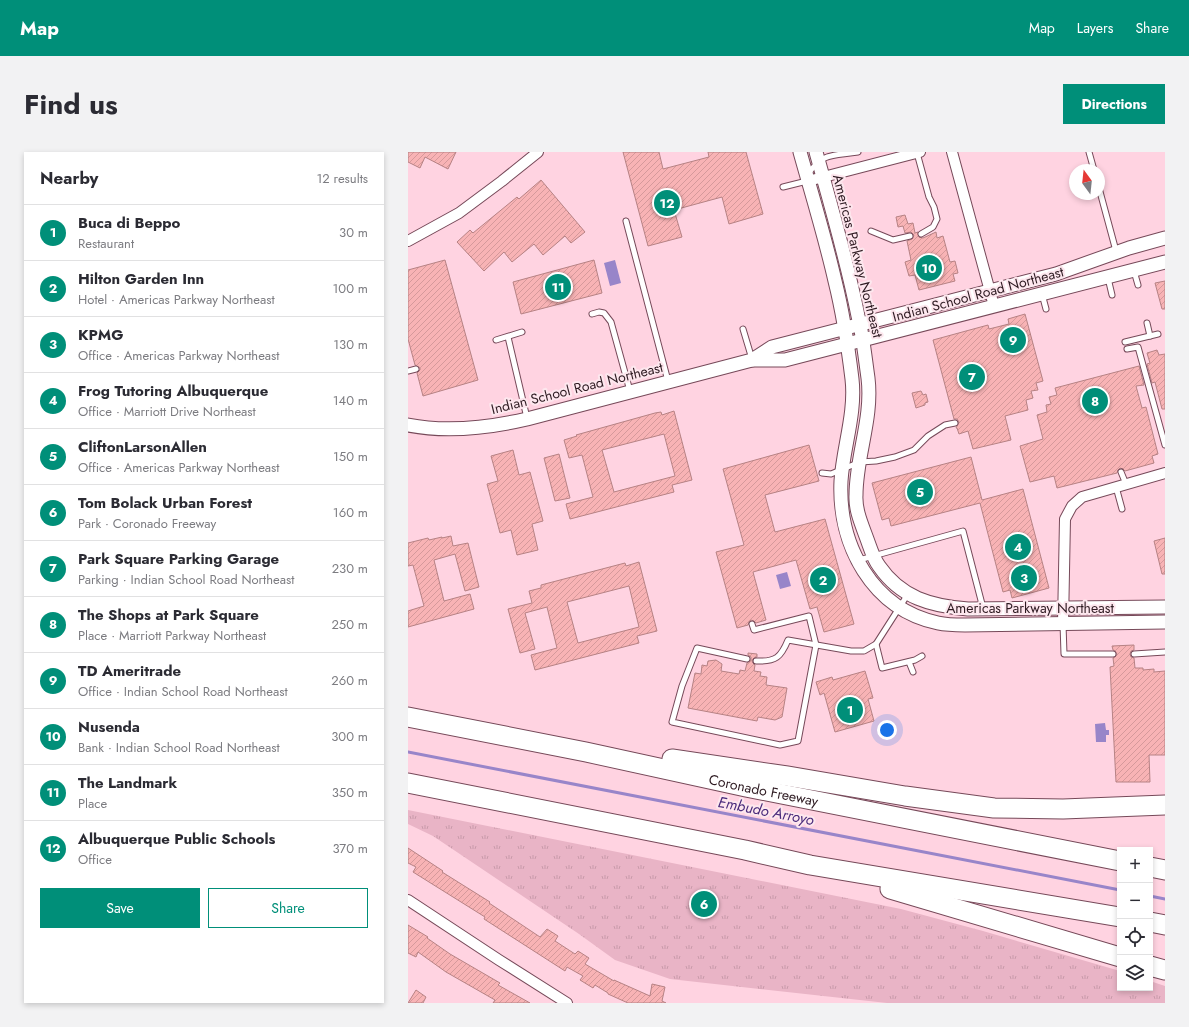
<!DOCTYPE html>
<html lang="en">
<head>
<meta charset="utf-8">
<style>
	:root { --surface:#fff; --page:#f2f2f3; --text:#2b2b33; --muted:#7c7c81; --line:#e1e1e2; --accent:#008f79 }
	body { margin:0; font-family:Jost,sans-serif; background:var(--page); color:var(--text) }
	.controls { position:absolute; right:12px; bottom:12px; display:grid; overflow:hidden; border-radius:0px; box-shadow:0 2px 6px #0003 }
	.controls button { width:36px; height:36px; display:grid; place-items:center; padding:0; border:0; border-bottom:1px solid var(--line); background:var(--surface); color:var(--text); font:20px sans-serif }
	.compass { position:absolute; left:661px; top:12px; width:36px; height:36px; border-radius:50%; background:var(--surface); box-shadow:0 2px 6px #0003; rotate:345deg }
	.you { position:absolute; left:479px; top:578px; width:14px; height:14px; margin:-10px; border:3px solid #fff; border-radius:50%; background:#1a73e8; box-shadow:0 0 0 6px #1a73e833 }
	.badge { display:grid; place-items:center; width:26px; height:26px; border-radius:50%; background:var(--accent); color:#fff; font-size:13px; font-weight:700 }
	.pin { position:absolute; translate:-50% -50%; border:2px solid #fff; box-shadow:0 1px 4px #0006 }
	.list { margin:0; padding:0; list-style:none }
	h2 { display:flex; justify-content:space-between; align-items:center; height:52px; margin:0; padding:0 16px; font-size:17px }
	h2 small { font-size:13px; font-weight:400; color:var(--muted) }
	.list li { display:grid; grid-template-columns:26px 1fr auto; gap:12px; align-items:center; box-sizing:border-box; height:56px; padding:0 16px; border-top:1px solid var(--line) }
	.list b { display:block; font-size:15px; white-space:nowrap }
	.list p { margin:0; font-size:13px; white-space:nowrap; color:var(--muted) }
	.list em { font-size:13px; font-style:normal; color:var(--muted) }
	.actions { display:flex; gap:8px; padding:12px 16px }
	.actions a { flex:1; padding:9px 0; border:1px solid var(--accent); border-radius:0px; text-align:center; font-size:14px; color:var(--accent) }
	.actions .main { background:var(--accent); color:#fff }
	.icon { flex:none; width:22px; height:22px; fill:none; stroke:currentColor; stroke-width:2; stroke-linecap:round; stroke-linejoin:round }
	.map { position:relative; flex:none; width:757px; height:851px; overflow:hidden; border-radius:0px }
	header { display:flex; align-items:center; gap:24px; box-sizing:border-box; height:56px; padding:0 20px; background:var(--accent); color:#fff }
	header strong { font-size:19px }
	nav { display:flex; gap:22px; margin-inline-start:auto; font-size:14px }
	.intro { display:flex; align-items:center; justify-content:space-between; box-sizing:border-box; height:96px; padding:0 24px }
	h1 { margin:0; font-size:28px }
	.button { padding:10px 18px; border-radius:0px; background:var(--accent); color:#fff; font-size:14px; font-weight:700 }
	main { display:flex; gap:24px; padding:0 24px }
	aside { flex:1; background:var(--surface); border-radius:0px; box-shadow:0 2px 6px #0003 }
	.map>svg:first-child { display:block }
	.park { fill:url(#park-tufts) }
	.water { fill:#9885c9 }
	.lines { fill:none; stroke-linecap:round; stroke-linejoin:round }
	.stream { stroke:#9885c9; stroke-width:3 }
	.building { fill:url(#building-hatch); stroke:#b68284; fill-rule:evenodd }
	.service-casing { stroke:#764959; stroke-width:7 }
	.minor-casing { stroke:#764959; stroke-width:12 }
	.tertiary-casing { stroke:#764959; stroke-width:15 }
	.motorway-casing { stroke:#764959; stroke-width:21 }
	.service { stroke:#fff; stroke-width:5 }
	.minor { stroke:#fff; stroke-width:10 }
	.tertiary { stroke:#fff; stroke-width:13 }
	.motorway { stroke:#fff; stroke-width:19 }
	.labels { text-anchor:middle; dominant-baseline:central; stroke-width:4; stroke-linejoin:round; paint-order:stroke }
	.street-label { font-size:14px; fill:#2d1a21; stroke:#fde7ee }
	.water-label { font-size:15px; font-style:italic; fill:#492a7b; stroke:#fde7ee }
</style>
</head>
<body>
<header>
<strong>Map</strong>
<nav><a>Map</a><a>Layers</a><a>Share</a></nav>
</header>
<div class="intro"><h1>Find us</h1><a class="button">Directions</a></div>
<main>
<aside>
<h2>Nearby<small>12 results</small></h2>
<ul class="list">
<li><span class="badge">1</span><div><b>Buca di Beppo</b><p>Restaurant</p></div><em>30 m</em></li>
<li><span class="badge">2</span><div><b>Hilton Garden Inn</b><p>Hotel · Americas Parkway Northeast</p></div><em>100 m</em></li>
<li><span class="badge">3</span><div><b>KPMG</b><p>Office · Americas Parkway Northeast</p></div><em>130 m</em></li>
<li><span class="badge">4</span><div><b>Frog Tutoring Albuquerque</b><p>Office · Marriott Drive Northeast</p></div><em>140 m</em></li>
<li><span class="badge">5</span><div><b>CliftonLarsonAllen</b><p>Office · Americas Parkway Northeast</p></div><em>150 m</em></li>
<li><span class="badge">6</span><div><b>Tom Bolack Urban Forest</b><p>Park · Coronado Freeway</p></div><em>160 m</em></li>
<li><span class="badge">7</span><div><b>Park Square Parking Garage</b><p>Parking · Indian School Road Northeast</p></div><em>230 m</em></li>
<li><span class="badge">8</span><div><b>The Shops at Park Square</b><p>Place · Marriott Parkway Northeast</p></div><em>250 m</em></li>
<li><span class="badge">9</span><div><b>TD Ameritrade</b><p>Office · Indian School Road Northeast</p></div><em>260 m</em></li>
<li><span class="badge">10</span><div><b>Nusenda</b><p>Bank · Indian School Road Northeast</p></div><em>300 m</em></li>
<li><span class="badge">11</span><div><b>The Landmark</b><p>Place</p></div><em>350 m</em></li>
<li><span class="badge">12</span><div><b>Albuquerque Public Schools</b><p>Office</p></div><em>370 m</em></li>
</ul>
<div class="actions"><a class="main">Save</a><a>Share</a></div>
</aside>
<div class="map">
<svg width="757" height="851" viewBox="0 0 757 851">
	<defs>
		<pattern id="park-tufts" width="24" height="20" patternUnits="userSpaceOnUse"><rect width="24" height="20" fill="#e9b4c6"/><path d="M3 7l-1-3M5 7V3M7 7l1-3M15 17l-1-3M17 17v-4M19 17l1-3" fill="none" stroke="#c89aaa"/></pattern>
		<pattern id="building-hatch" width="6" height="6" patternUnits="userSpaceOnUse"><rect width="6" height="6" fill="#f8b3b5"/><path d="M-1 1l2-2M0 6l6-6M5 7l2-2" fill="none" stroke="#d5999b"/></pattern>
	</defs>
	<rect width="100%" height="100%" fill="#ffd3e1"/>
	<polygon class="park" points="0,658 493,757 575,779 712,819 712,836 742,836 742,829 757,834 757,851 479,851 262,827 207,808 171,782 25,684 0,672"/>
	<g class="water">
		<polygon points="207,108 213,131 202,134 196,111"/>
		<polygon points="379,420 383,434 372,437 368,423"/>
		<polygon points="697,571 698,578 701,578 701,583 698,583 698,590 688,590 687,572"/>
	</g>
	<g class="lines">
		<g class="stream">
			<polyline points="0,600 712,738"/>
			<polyline points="742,744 757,747"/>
		</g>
	</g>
	<g class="building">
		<polygon points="0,0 48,0 40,17 17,5 12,16 0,10"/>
		<polygon points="215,0 251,0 255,17 301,5 300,0 338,0 355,62 321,72 314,45 266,58 274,85 240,94"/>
		<polygon points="133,28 177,80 163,91 157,84 135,103 126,92 104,110 96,100 76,119 49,90 62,78 65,81 109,45 111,47"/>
		<polygon points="497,63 500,72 505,71 507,81 510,80 511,85 515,86 528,80 529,86 535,84 542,110 547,109 550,121 545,122 547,129 511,138 507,123 501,124 497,110 503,108 499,89 504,87 506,83 503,80 497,81 495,74 490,75 488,65"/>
		<polygon points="37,108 70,228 15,244 9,221 12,218 12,216 7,213 0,187 0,118"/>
		<polygon points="186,108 194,141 113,162 105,130"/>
		<polygon points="757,129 757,157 754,157 747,131"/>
		<polygon points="617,162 635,229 628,231 630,238 623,239 625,246 618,248 620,258 597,264 603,288 565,297 560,279 551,282 549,276 548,276 551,270 549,267 546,267 525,188 580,173 581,177 601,172 600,167"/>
		<polygon points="749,198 751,203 757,202 757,257 754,257 747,230 744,231 739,212 742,211 739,201"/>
		<polygon points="731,214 736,233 728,234 734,256 738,255 750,302 744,304 746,311 717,319 715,317 712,316 710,318 709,321 649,336 646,324 622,330 612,294 635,287 629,263 639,260 638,253 643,252 641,245 649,243 647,236"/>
		<polygon points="513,239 515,243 518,242 520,250 517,251 517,253 508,256 504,241"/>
		<path d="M266,259L284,328L264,333L266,340L162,367L158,352L185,345L174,303L161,306L156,288L169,284L168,283L247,261L253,260L254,263ZM256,282L267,324L206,340L194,298Z"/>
		<polygon points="401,293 411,329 357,343 367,380 417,367 446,472 416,480 409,455 402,457 388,408 345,420 358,468 348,471 346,469 343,468 341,470 340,473 329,476 308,400 336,393 315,317"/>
		<polygon points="105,298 111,323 122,320 135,369 124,372 130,398 109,403 103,378 92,381 79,332 90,329 83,304"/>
		<polygon points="151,302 162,346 147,349 136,306"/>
		<polygon points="563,305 574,348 615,337 641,436 604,446 602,438 595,440 572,351 483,374 481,366 474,368 464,331"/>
		<polygon points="43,384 45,394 60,391 71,435 57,439 47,402 26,408 36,449 62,442 66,457 0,475 0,459 16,454 5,413 0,414 0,391 20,386 21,388 34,385 34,386"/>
		<polygon points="757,386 757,422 754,422 746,389"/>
		<path d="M231,410L249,479L229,484L231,491L127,518L123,503L149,496L139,455L117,461L127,497L112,501L100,457L124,451L121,439L133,436V433L217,411L218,414ZM221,434L231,475L170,491L159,450Z"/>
		<polygon points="726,493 726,498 723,499 722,502 723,505 726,506 727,516 735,516 735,518 746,517 746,520 757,519 757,603 741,603 742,630 708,630 702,515 706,514 705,506 708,504 709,502 707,499 705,498 704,494"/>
		<polygon points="340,501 349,502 349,505 346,506 344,509 345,511 347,513 346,519 353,520 352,524 359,525 358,533 379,536 374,565 367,568 350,565 349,569 280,556 287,521 293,522 294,513 299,514 300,509 308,508 314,512 313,519 331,522 332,518 337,519 339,511 343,508 343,505 340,503"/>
		<polygon points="457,519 465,546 460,547 466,569 427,580 416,541 412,543 408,530 424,525 425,528"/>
		<polygon points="0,696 35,719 34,720 82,750 81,751 132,785 139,777 150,784 147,789 167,802 170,799 181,806 177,812 206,829 206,828 242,844 244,832 257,835 254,849 258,851 220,851 200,842 200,841 187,833 185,836 172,828 175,824 159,815 157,819 76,767 77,765 5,720 8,715 0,711"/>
		<polygon points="0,773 20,785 19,786 42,802 92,831 90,833 122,851 85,851 87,848 38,820 10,800 8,805 0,801"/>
		<polygon points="8,838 18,845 15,851 0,851"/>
	</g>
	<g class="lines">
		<g class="service-casing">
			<g id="service">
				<polyline points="681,0 686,18"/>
				<polyline points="509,1 521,45 526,55 529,67 525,75 513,82"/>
				<path d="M400,22C415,0 425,4 450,0"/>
				<polyline points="375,35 399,29"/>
				<polyline points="691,36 708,99"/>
				<polyline points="218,69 260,229"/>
				<polyline points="463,79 485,88 502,84"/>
				<polyline points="726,119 730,133"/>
				<polyline points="700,126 704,143"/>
				<polyline points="634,142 638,157"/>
				<polyline points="184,162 191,160 196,161 203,170 222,239"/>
				<polyline points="739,171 742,184"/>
				<polyline points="335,177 344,207"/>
				<polyline points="100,185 119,266"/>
				<polyline points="88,188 114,180"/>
				<polyline points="717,190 750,182"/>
				<polyline points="719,197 730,195 757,293"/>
				<polyline points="0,219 8,217"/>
				<polyline points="713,320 718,332"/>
				<polyline points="414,321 423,322 452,310 468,309 487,305 506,298 520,284 537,273 547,271"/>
				<polyline points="708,335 714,357"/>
				<polyline points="451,408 555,379 575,456"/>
				<polyline points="500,442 468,492 474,516 507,508 514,504"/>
				<polyline points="655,472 656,502 705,502"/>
				<polyline points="726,502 757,500"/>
				<polyline points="339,507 289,496 274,534 264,570 372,593 390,589 408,493 401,464 346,478 344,472"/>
				<path d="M348,509C368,510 373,505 380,488L443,499H456L468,492"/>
				<polyline points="501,510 505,520"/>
			</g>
		</g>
		<g class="minor-casing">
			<g id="minor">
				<polyline points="544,0 586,154"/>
				<polyline points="400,29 512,0"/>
				<polyline points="0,89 51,61 94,29 130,0"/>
				<polyline points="655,472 657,367 664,354 674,345 757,321"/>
				<polyline points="0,748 91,808 159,851"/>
			</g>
		</g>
		<g class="tertiary-casing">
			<g id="tertiary">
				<path d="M392,0C404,43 417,85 427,129C435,161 440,194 444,227C448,261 435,296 433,329C430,393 464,457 530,471C539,473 548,473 557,473L757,470"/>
				<path d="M408,0C423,54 439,108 450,164C455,184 457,205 460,226C465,266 448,304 448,343C447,358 454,373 459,387C462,395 465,406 471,414C493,446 523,454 560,457L757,455"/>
				<polyline points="344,208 364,195 648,122 721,96 757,86"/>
				<path d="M0,273C40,281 80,276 119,267L344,208H377L757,110"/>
			</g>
		</g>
		<g class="motorway-casing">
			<g id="motorway">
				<path id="s1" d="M0,565L178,600L338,635L712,709"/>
				<polyline points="264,607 379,624 497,644 586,656 655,657 757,653"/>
				<polyline points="0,631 337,698 402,713 712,765"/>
				<polyline points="742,715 757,718"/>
				<polyline points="482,737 712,805"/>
				<polyline points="742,770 757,773"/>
				<polyline points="742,814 757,818"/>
			</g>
		</g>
		<use href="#service" class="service"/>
		<use href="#minor" class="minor"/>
		<use href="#tertiary" class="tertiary"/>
		<use href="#motorway" class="motorway"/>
	</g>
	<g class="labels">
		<g class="street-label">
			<text transform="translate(450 104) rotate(76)">Americas Parkway Northeast</text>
			<text transform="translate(570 142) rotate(-15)">Indian School Road Northeast</text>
			<text transform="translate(169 236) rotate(-14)">Indian School Road Northeast</text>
			<text x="622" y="456">Americas Parkway Northeast</text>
			<text stroke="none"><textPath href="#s1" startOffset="363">Coronado Freeway</textPath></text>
		</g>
		<g class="water-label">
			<text transform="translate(358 659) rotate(11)">Embudo Arroyo</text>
		</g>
	</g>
</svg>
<div class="controls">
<button>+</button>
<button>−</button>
<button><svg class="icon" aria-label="locate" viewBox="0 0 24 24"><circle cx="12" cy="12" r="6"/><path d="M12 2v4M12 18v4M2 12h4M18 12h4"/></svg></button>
<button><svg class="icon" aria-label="layers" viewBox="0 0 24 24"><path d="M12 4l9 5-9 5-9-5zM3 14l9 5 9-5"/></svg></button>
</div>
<svg class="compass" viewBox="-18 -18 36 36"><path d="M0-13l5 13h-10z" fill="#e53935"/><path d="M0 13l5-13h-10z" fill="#7c7c81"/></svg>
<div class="you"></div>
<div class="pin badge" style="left:442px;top:558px">1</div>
<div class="pin badge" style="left:415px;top:428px">2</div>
<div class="pin badge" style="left:616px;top:426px">3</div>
<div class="pin badge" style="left:610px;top:395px">4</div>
<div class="pin badge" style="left:512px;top:340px">5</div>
<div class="pin badge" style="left:296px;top:752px">6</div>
<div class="pin badge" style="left:564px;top:225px">7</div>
<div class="pin badge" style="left:687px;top:249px">8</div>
<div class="pin badge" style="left:605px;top:188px">9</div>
<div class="pin badge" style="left:521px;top:116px">10</div>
<div class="pin badge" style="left:150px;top:135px">11</div>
<div class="pin badge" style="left:259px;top:51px">12</div>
</div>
</main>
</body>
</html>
